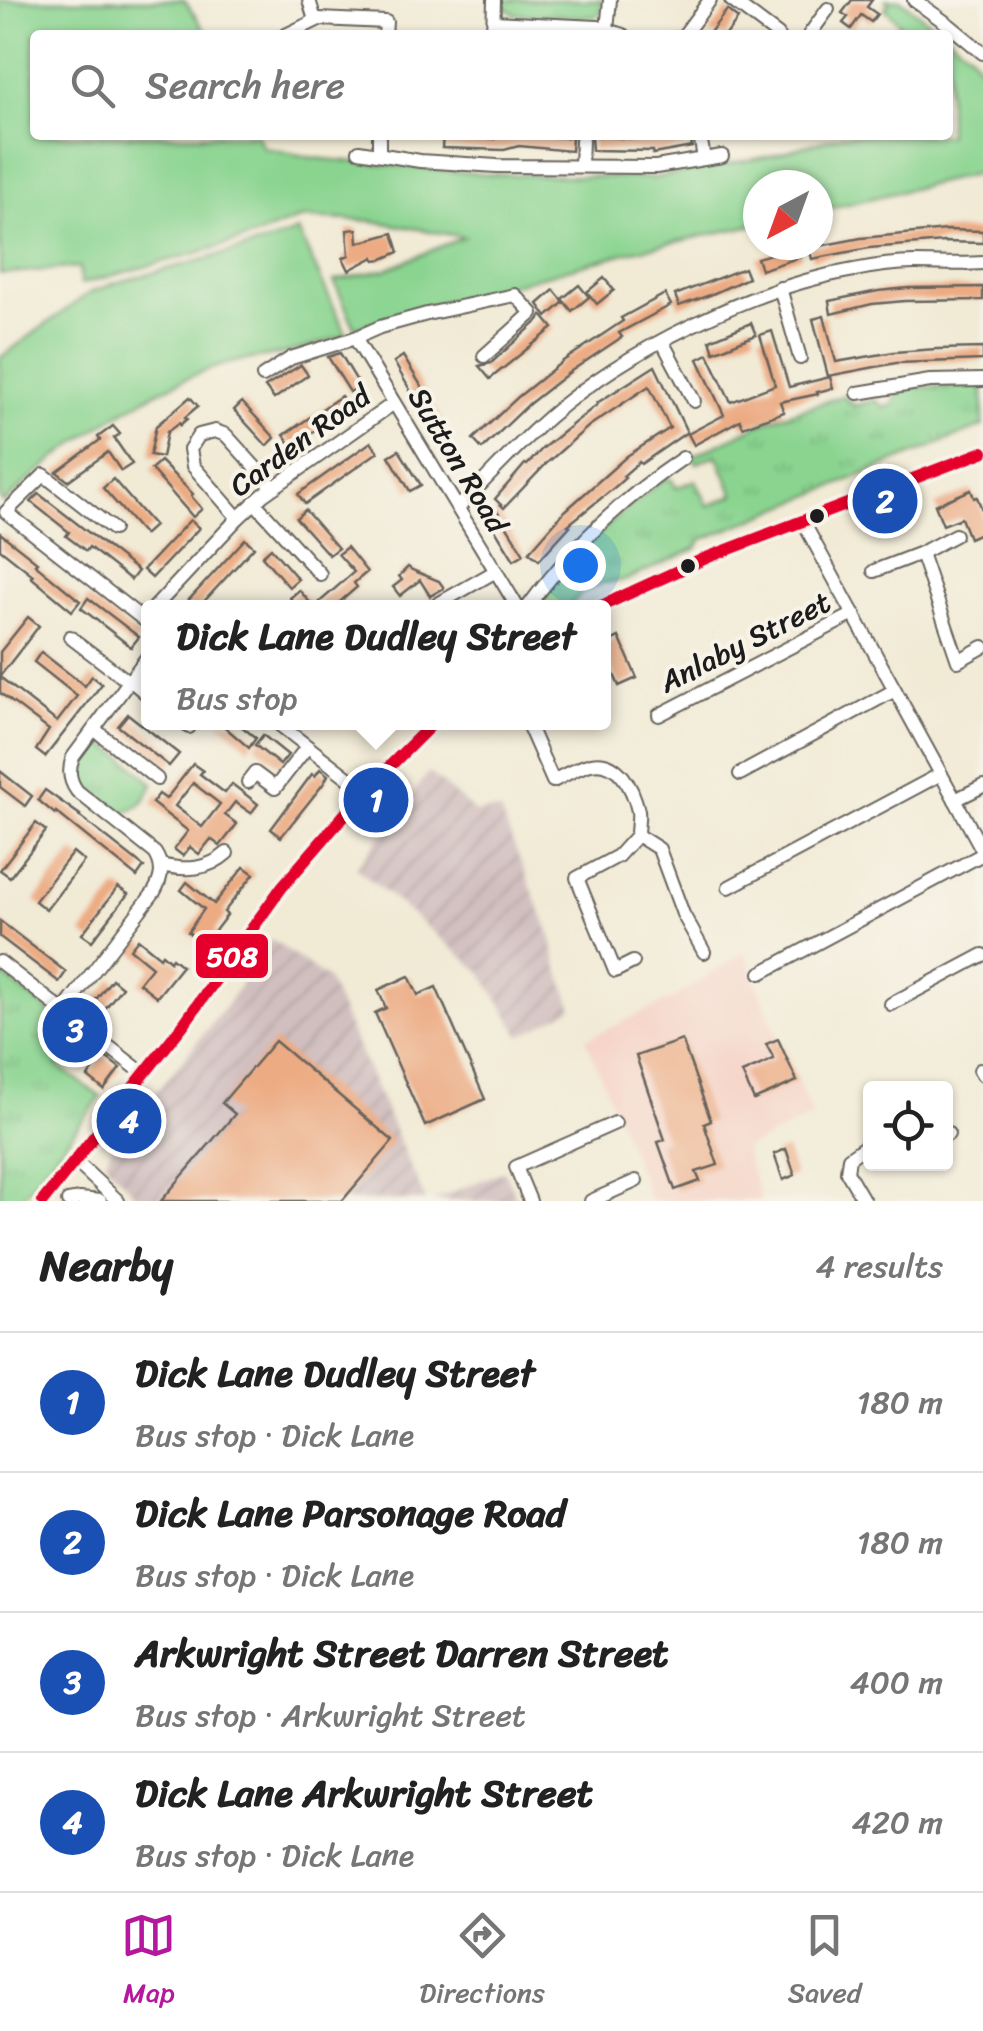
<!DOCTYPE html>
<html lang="en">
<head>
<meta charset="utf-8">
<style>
	:root { --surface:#fff; --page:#f2f2f2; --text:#222; --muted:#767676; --line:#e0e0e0; --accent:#b5179e }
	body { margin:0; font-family:Sriracha,sans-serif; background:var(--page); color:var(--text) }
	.controls { position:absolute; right:30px; bottom:30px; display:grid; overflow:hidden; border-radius:10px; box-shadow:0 2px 8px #0004 }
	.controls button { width:90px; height:90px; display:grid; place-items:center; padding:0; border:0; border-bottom:2px solid var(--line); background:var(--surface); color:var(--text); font:50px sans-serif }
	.compass { position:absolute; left:743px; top:170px; width:90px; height:90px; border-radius:50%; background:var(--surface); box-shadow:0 2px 8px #0004; rotate:221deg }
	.you { position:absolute; left:580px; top:565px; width:35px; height:35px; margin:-25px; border:8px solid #fff; border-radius:50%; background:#1a73e8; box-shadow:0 0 0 15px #1a73e833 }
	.badge { display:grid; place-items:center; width:65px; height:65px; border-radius:50%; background:var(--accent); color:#fff; font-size:32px; font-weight:700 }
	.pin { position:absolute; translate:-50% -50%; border:5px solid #fff; box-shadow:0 2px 10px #0006 }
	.popup { position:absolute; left:141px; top:600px; width:470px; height:130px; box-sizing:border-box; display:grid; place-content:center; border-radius:10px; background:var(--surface); filter:drop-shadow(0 2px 8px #0005); font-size:32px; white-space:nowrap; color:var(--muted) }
	.popup b { font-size:38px; color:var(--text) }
	.popup::after { content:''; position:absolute; left:50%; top:100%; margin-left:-20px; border:20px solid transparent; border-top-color:var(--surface) }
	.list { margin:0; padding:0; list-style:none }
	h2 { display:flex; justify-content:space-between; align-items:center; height:130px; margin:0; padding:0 40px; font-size:42px }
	h2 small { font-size:32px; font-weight:400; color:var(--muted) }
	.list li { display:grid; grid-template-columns:65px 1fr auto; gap:30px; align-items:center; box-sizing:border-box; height:140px; padding:0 40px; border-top:2px solid var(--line) }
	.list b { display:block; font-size:38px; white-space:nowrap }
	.list p { margin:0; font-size:32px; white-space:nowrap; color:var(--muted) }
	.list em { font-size:32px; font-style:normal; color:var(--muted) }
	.icon { flex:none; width:55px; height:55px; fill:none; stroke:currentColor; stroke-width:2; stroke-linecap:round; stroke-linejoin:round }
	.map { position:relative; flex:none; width:983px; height:1201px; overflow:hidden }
	.search { position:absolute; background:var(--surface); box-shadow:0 2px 8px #0004; left:30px; right:30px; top:30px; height:110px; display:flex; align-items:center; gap:25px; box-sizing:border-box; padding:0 35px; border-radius:10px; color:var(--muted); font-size:38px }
	.sheet { height:690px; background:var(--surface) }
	nav { display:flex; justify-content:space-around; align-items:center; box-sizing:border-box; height:140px; border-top:2px solid var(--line); background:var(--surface); font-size:28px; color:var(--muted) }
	nav a { display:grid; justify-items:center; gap:5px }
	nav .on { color:var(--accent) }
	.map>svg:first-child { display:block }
	.built { fill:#f6d1c5 }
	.industrial { fill:url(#industrial-furrows) }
	.grass { fill:#8ad490; stroke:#537856; stroke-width:2.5 }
	.park { fill:url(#park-tufts); stroke:#537856; stroke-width:2.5 }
	.building { fill:#ecab83; fill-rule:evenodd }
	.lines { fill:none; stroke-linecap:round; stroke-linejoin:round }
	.minor-casing { stroke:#67645d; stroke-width:16 }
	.minor { stroke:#fff; stroke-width:12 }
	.bus-1-casing { stroke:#f7f3e8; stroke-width:20 }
	.bus-1 { stroke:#e4002b; stroke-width:12 }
	.bus-dot { fill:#1c1c1c; stroke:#f7f3e8; stroke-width:4 }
	.labels { text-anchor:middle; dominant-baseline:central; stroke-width:8; stroke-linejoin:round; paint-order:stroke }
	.street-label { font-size:30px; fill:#1c1c1c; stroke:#f7f3e8 }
	.line-badge { stroke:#f7f3e8; stroke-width:4 }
	.badge-label { font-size:28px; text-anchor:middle; font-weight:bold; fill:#fff }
</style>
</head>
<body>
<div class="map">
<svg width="983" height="1201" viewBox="0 0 983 1201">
	<defs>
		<pattern id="industrial-furrows" width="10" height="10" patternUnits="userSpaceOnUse" patternTransform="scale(2.5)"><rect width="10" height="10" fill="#d1bfbf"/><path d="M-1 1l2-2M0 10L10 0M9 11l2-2" fill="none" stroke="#b3a4a4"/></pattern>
		<pattern id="park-tufts" width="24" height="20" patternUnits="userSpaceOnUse" patternTransform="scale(2.5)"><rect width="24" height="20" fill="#8ad490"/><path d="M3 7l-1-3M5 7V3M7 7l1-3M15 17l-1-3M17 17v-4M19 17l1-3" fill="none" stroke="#76b57c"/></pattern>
	</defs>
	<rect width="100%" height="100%" fill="#f7f3e8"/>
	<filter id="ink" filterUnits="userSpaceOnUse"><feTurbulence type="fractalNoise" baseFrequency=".01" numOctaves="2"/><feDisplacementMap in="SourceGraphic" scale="20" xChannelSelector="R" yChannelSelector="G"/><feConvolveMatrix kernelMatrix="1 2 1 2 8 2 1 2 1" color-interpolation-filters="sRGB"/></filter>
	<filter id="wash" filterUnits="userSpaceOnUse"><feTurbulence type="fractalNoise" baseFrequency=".0048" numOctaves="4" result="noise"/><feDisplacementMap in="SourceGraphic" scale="40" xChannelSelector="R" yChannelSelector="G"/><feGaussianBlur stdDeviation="2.25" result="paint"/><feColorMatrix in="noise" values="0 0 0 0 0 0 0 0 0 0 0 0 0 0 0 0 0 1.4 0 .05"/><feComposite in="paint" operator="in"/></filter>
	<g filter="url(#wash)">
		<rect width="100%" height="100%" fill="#f1ead5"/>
		<polygon class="built" points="745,951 778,1039 813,1116 744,1149 761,1201 651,1201 586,1039 676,997"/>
		<g class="industrial">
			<polygon points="429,772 475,812 500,811 552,939 557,964 573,1008 521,1036 481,972 356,868"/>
			<polygon points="271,939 327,979 426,1201 141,1201 105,1162 111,1149 228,1003"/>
			<polygon points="504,1171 518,1201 432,1201"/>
		</g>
		<g class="grass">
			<path d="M0,0H184L208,35H35V135H257L263,147L313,158L484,174L654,178L770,156L842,135H948V36L969,52L983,71V172L818,211V185H758V224L629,252L355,328L334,281L387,269L464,237L373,221L305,218C285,222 266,233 246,239C191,255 136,269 81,284L79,267L0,274Z"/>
			<polygon points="886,0 901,0 946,35 895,35 893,32 900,23 885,8 889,3"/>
			<path d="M298,231L347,335C325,341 303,350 280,354C262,358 244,359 226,364C146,388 65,445 4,503L0,499V358L89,293L115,283L266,243Z"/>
		</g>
		<g class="park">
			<polygon points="504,0 602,0 600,14 594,17 515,14 506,8"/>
			<path d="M983,385V426L701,540L697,548L626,580L602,583L581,594L568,607H544L542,604C552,569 636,499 666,478L672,480L676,488L696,480L708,506L734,495L717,455L697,463L691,457L769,420L845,395L847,402L851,401L854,406L876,400L884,408L893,405L898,394L905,388Z"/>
			<path d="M98,742C120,752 136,767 153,784C146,800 139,809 122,813C91,792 57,777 98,742Z"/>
			<polygon points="0,973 79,1035 58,1066 101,1097 19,1201 4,1201 0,1199"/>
		</g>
		<g id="blocks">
			<g class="building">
				<polygon points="852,0 872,0 867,7 877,14 871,22 861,15 851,29 843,23 848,17 842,13"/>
				<polygon points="727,10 738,19 726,35 708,35"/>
				<polygon points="443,135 495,139 496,135 551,135 551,137 572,138 571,151 519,146 504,150 442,148"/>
				<polygon points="663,135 690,135 692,147 653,154 653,151 592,150 591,136 636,139 636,137 663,137"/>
				<polygon points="357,229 358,243 393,233 399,252 383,259 375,260 374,257 349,270 343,258 349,255 347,230"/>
				<polygon points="947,230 983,231 983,243 944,242 869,248 812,259 809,248 861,238"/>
				<polygon points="798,246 801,257 761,270 757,258"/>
				<polygon points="744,268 748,278 710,295 679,306 675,295"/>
				<polygon points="604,278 614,290 597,304 587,292"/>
				<polygon points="579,285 589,297 572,311 562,299"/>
				<polygon points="983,287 983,300 905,301 872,304 831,314 829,301 878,291 908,288"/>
				<polygon points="554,290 564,302 547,317 538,304"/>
				<polygon points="665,294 671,305 619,333 622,337 571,371 529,404 482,449 473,439 518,397 563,361 623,321 621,318"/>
				<polygon points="542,315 553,328 490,379 479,366 491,363 539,320"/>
				<polygon points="824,316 836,362 894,352 937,349 983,348 983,360 896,363 828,376 813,319"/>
				<polygon points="751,323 756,335 714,352 710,340"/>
				<polygon points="772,331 789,387 830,377 833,388 817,392 818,394 780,402 784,412 743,427 740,420 694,445 688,434 724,415 698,359 708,354 731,402 775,385 760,335"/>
				<polygon points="340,353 360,386 350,392 328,357"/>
				<polygon points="403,356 442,420 432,426 415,398 413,400 409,391 410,390 394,362"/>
				<polygon points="301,365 308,375 274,399 265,387"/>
				<polygon points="655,366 687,432 641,464 639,462 623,476 625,478 615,487 568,525 570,526 539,560 529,552 564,512 627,456 670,428 649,386 589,426 547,463 504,508 495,499 525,464 527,465 543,448 598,404 597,403"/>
				<polygon points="341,396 349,407 292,446 284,435"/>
				<polygon points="190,397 198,406 185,417 187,419 180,425 179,423 167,432 162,457 150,455 156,426"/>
				<polygon points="242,402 275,438 267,446 234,410"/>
				<polygon points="113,426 120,434 114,438 132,464 121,471 108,452 68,481 57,472 100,440 98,437"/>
				<polygon points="371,442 378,452 305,504 298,494"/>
				<polygon points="399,450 421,485 410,491 389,456"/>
				<polygon points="160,461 193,494 191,496 202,509 193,517 151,469"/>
				<polygon points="113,479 154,526 144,535 103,488"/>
				<polygon points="971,490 974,498 977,497 983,512 983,532 969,538 961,518 943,525 935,505"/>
				<polygon points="39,494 138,571 131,580 89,547 86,551 66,536 69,532 31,502"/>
				<polygon points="305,510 338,548 329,555 296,518"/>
				<polygon points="498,512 524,554 514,560 488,518"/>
				<polygon points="190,520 199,528 152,578 143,570"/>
				<polygon points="0,533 37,562 35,564 80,601 72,611 31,577 33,575 0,549"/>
				<polygon points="245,539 254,547 198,608 190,608 186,603"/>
				<polygon points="347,547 367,572 354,583 357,587 333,608 298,608 290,598 299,590 314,607 354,572 338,554"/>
				<polygon points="271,548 298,579 289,587 262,556"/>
				<polygon points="408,567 412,570 439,581 444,588 430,596 420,580 400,596 393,587 402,580 399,576"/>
				<polygon points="88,598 139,637 131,647 81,608"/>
				<polygon points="28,617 39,626 0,676 0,652"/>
				<polygon points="619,637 637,678 619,686 604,652 604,644"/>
				<polygon points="41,652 85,686 92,676 102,684 45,757 36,750 49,730 0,693 0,677 57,722 77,696 34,662"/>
				<polygon points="128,714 179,754 169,766 118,726"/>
				<polygon points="219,722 236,722 256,738 249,748"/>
				<polygon points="263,735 288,755 280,765 255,745"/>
				<path d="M193,764L203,771L200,774L225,793L232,784L258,804L251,813L235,802L225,815L237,824L220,846L211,839L199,854L190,847L183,856L174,849L188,831L152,803L159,794L166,799ZM193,783L220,804L202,827L175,806Z"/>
				<polygon points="320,769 328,775 324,783 281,837 271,829 312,774 315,776"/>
				<polygon points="0,771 32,796 25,806 0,787"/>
				<polygon points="45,790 80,815 79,816 144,867 137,877 56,812 55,814 38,800"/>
				<polygon points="36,823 46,831 10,877 0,870"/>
				<polygon points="73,852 84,861 46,910 35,901"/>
				<polygon points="244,867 254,874 224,912 227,915 214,932 218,935 208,947 188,932 204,909 181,890 187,882 214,904"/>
				<polygon points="118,887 128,894 92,941 82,934"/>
				<polygon points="0,921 66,972 59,982 0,937"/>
				<polygon points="138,939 160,957 162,954 170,961 172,958 182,966 157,997 139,983 152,967 130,949"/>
				<polygon points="409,976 418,995 436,987 485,1099 425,1126 375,1013 386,1008 378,990"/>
				<polygon points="112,979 122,987 100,1015 90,1007"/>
				<polygon points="778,1039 797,1081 754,1100 742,1073 774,1059 766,1044"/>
				<polygon points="682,1040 711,1121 704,1124 718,1165 696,1172 700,1181 675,1190 658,1142 665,1140 636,1056"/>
				<polygon points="275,1041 393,1141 342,1201 161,1201 235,1114 222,1103"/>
				<polygon points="103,1055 120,1068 104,1090 88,1077"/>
				<polygon points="786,1149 795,1175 783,1180 774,1154"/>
			</g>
		</g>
	</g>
	<g filter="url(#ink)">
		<use href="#blocks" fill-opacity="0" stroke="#67645d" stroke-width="2.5"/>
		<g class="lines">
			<g class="minor-casing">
				<g id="minor">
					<polyline points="309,0 315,20"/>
					<polyline points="731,0 778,35"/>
					<polyline points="914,0 949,25 983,53"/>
					<polyline points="494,22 598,27 623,35"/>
					<polyline points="607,29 610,0"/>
					<polyline points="286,35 319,19 386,22 385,35"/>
					<polyline points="493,35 494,0"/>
					<polyline points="684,35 710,0"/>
					<polyline points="809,35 828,9"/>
					<polyline points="700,135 704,159"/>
					<polyline points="359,151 420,161 497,166 656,167 722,156"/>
					<polyline points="379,154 379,135"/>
					<polyline points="581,166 582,140"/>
					<polyline points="780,288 800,358"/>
					<polyline points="355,338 518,608"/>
					<polyline points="662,341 694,401"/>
					<polyline points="263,376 291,358 355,338 380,327 427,314 515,295 532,313 484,356"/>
					<polyline points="858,393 930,381 983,380"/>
					<polyline points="254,502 320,574"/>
					<path d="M458,508C488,477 517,445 549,417C626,350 754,287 854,270C874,266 895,263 915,263C938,263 960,265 983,263"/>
					<polyline points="238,518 193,466 190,449 199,435 215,431 226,435 273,487"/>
					<polyline points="802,520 983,851"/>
					<polyline points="113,529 44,475 6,512 148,623"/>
					<polyline points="921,553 958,661 983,647"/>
					<polyline points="874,571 921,553 955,535"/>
					<polyline points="438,604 496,571"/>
					<polyline points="154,608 238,518 263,495 394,403"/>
					<path d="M527,608C571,548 622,499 683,458"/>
					<path d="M596,608C653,578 714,555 774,531C843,504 913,477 983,452"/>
					<polyline points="70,637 129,682"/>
					<polyline points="130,680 148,695"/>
					<polyline points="659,715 854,614"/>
					<polyline points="184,722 189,727"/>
					<polyline points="276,722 365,791"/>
					<path d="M527,722L553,781C565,775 578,767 591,764C618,758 633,788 638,811C639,818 637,827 637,835L659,849L683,914L704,952"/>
					<polyline points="94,729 157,779"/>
					<polyline points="740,774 895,690"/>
					<polyline points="248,782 255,773 275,788 307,747"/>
					<polyline points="955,800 983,786"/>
					<path d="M161,865C186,871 208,870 227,853"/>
					<polyline points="729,887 941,774"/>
					<polyline points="0,962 144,1074"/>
					<polyline points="633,962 615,971 577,878 618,856 637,835"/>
					<polyline points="761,973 983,854"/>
					<polyline points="891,1004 983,955"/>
					<path d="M63,1011L154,892C162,878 164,867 155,853L77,791C69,780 68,770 73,757L148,656"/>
					<polyline points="980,1070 983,1075"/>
					<polyline points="946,1132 948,1134"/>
					<polyline points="75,1161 118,1201"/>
					<polyline points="43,1201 183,1025 282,887 365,791 434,722"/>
					<polyline points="68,1201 80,1199 100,1201"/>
					<polyline points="530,1201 516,1167 615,1123"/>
					<polyline points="591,1201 636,1181"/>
					<polyline points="864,1201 847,1172 849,1158 870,1143"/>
				</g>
			</g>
			<use href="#minor" class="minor"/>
			<g class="bus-1-casing">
				<g id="bus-1">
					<polyline points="597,608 706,558 983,452"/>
					<polyline points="43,1201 183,1025 282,887 365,791 434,722"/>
				</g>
			</g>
			<use href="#bus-1" class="bus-1"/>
		</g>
	</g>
	<g class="bus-dot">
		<circle cx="817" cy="516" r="9"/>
		<circle cx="688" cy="566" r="9"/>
	</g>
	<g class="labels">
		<g class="street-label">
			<text transform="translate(300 441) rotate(-36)">Carden Road</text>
			<text transform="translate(458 460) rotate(59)">Sutton Road</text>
			<text transform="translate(745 642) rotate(-27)">Anlaby Street</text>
		</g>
	</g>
	<rect class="line-badge" x="194" y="932" width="76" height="48" rx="10" fill="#e4002b"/>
	<g class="badge-label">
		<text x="232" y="966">508</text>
	</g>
</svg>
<div class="controls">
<button><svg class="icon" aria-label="locate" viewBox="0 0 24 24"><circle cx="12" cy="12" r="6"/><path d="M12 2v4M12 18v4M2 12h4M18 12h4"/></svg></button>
</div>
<svg class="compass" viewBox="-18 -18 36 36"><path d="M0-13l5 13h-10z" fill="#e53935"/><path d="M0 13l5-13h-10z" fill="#767676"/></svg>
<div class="you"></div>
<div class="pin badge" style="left:376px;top:800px;background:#1a4fb4">1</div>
<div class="popup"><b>Dick Lane Dudley Street</b>Bus stop</div>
<div class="pin badge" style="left:885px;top:501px;background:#1a4fb4">2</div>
<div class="pin badge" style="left:75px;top:1030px;background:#1a4fb4">3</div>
<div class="pin badge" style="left:129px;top:1121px;background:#1a4fb4">4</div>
<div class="search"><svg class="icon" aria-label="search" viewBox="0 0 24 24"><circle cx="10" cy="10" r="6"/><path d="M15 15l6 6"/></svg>Search here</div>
</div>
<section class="sheet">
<h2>Nearby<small>4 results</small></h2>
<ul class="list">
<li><span class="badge" style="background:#1a4fb4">1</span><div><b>Dick Lane Dudley Street</b><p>Bus stop · Dick Lane</p></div><em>180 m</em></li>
<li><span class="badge" style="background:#1a4fb4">2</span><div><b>Dick Lane Parsonage Road</b><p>Bus stop · Dick Lane</p></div><em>180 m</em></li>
<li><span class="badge" style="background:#1a4fb4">3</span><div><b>Arkwright Street Darren Street</b><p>Bus stop · Arkwright Street</p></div><em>400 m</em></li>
<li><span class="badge" style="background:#1a4fb4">4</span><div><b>Dick Lane Arkwright Street</b><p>Bus stop · Dick Lane</p></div><em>420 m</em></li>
</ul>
</section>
<nav>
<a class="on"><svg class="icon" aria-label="map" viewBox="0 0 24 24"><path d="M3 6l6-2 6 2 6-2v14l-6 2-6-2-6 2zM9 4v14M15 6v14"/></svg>Map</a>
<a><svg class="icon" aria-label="directions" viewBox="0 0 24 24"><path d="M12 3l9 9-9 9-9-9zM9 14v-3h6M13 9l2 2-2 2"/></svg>Directions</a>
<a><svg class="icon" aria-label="saved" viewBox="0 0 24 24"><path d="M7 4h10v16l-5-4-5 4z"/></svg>Saved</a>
</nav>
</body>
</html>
